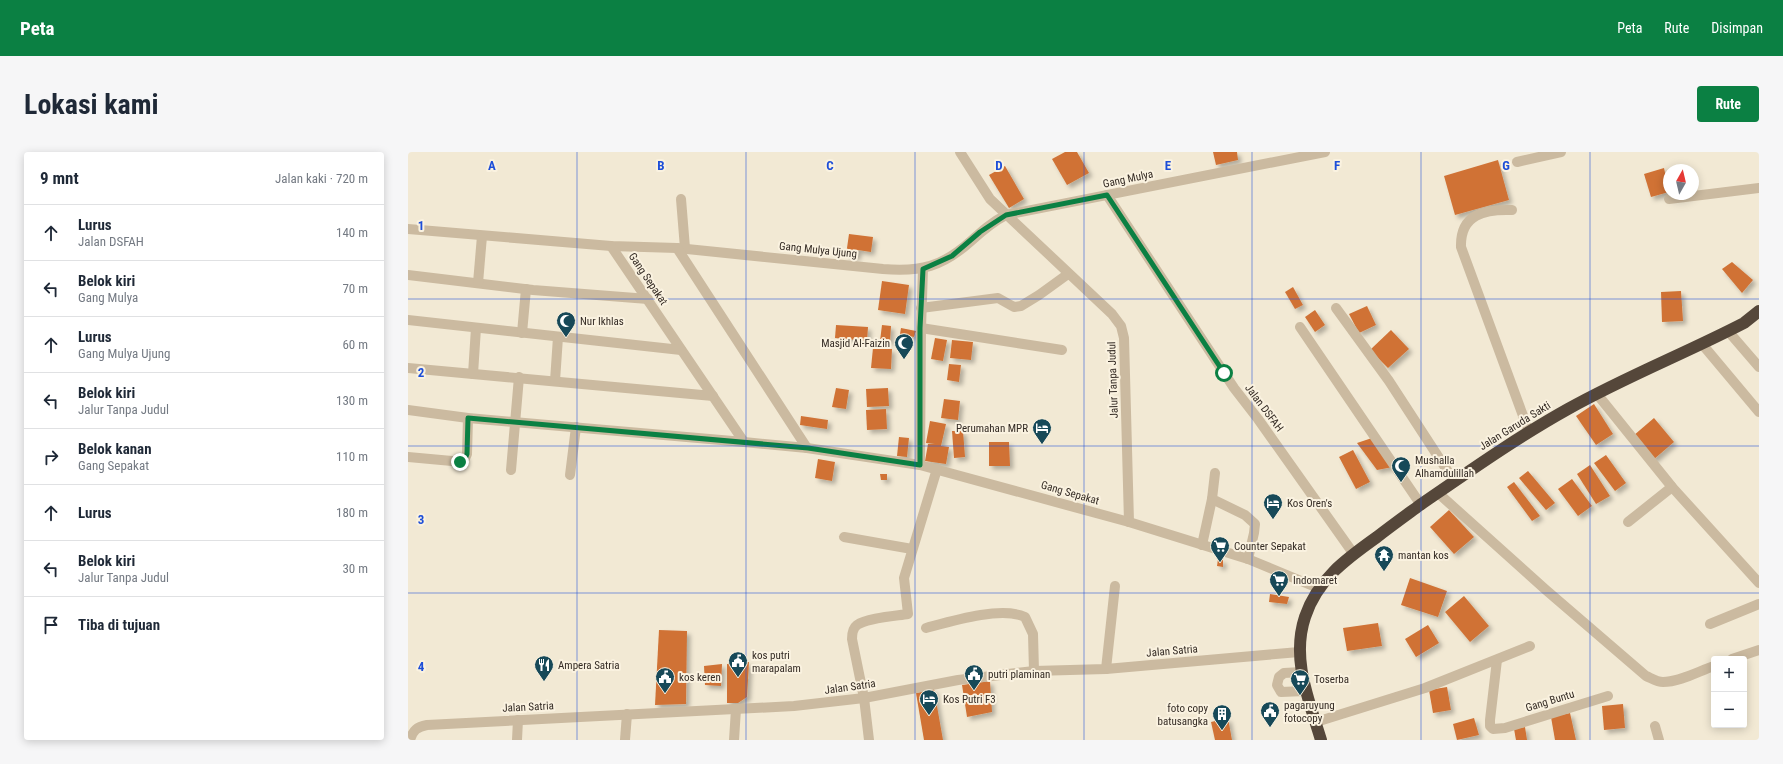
<!DOCTYPE html>
<html lang="id">
<head>
<meta charset="utf-8">
<style>
	:root { --surface:#fff; --page:#f6f6f7; --text:#1f2937; --muted:#747a83; --line:#e0e1e3; --accent:#0b8043 }
	body { margin:0; font-family:"Roboto Condensed",sans-serif; background:var(--page); color:var(--text) }
	.controls { position:absolute; right:12px; bottom:12px; display:grid; overflow:hidden; border-radius:4px; box-shadow:0 2px 10px #0003 }
	.controls button { width:36px; height:36px; display:grid; place-items:center; padding:0; border:0; border-bottom:1px solid var(--line); background:var(--surface); color:var(--text); font:20px sans-serif }
	.compass { position:absolute; left:1255px; top:12px; width:36px; height:36px; border-radius:50%; background:var(--surface); box-shadow:0 2px 10px #0003; rotate:8deg }
	.stop { position:absolute; width:12px; height:12px; margin:-9px; border:3px solid #0b8043; border-radius:50%; background:#fff }
	.stop.end { background:#0b8043; border-color:#fff; box-shadow:0 1px 4px #0008 }
	.list { margin:0; padding:0; list-style:none }
	h2 { display:flex; justify-content:space-between; align-items:center; height:52px; margin:0; padding:0 16px; font-size:17px }
	h2 small { font-size:13px; font-weight:400; color:var(--muted) }
	.list li { display:grid; grid-template-columns:26px 1fr auto; gap:12px; align-items:center; box-sizing:border-box; height:56px; padding:0 16px; border-top:1px solid var(--line) }
	.list b { display:block; font-size:15px; white-space:nowrap }
	.list p { margin:0; font-size:13px; white-space:nowrap; color:var(--muted) }
	.list em { font-size:13px; font-style:normal; color:var(--muted) }
	.icon { flex:none; width:22px; height:22px; fill:none; stroke:currentColor; stroke-width:2; stroke-linecap:round; stroke-linejoin:round }
	.map { position:relative; flex:none; width:1351px; height:588px; overflow:hidden; border-radius:4px }
	header { display:flex; align-items:center; gap:24px; box-sizing:border-box; height:56px; padding:0 20px; background:var(--accent); color:#fff }
	header strong { font-size:19px }
	nav { display:flex; gap:22px; margin-inline-start:auto; font-size:14px }
	.intro { display:flex; align-items:center; justify-content:space-between; box-sizing:border-box; height:96px; padding:0 24px }
	h1 { margin:0; font-size:28px }
	.button { padding:10px 18px; border-radius:4px; background:var(--accent); color:#fff; font-size:14px; font-weight:700 }
	main { display:flex; gap:24px; padding:0 24px }
	aside { flex:1; background:var(--surface); border-radius:4px; box-shadow:0 2px 10px #0003 }
	.map>svg:first-child { display:block }
	.building { fill:#d07235; filter:url(#shadow) }
	.lines { fill:none; stroke-linecap:round; stroke-linejoin:round }
	.minor { stroke:#cbbaa0; stroke-width:10 }
	.highway { stroke:#55473a; stroke-width:12 }
	.route { stroke:#0b8043; stroke-width:5 }
	.grid { fill:none; stroke:#1d4ed8; stroke-width:1; stroke-opacity:0.55 }
	.labels { text-anchor:middle; dominant-baseline:central; stroke-width:4; stroke-linejoin:round; paint-order:stroke }
	.street-label { font-size:11px; fill:#342b24; stroke:#faf2e0 }
	.poi-label { font-size:11px; fill:#342b24; stroke:#faf2e0; text-anchor:start }
	.grid-label { font-size:13px; text-anchor:middle; font-weight:bold; fill:#1d4ed8; stroke:#faf2e0; stroke-width:4; stroke-linejoin:round; paint-order:stroke }
</style>
</head>
<body>
<header>
<strong>Peta</strong>
<nav><a>Peta</a><a>Rute</a><a>Disimpan</a></nav>
</header>
<div class="intro"><h1>Lokasi kami</h1><a class="button">Rute</a></div>
<main>
<aside>
<h2>9 mnt<small>Jalan kaki · 720 m</small></h2>
<ul class="list">
<li><svg class="icon" aria-label="ahead" viewBox="0 0 24 24"><path d="M12 20V5M6 11l6-6 6 6"/></svg><div><b>Lurus</b><p>Jalan DSFAH</p></div><em>140 m</em></li>
<li><svg class="icon" aria-label="left" viewBox="0 0 24 24"><path d="M17 20v-9H6M10 6l-5 5 5 5"/></svg><div><b>Belok kiri</b><p>Gang Mulya</p></div><em>70 m</em></li>
<li><svg class="icon" aria-label="ahead" viewBox="0 0 24 24"><path d="M12 20V5M6 11l6-6 6 6"/></svg><div><b>Lurus</b><p>Gang Mulya Ujung</p></div><em>60 m</em></li>
<li><svg class="icon" aria-label="left" viewBox="0 0 24 24"><path d="M17 20v-9H6M10 6l-5 5 5 5"/></svg><div><b>Belok kiri</b><p>Jalur Tanpa Judul</p></div><em>130 m</em></li>
<li><svg class="icon" aria-label="right" viewBox="0 0 24 24"><path d="M7 20v-9h11M14 6l5 5-5 5"/></svg><div><b>Belok kanan</b><p>Gang Sepakat</p></div><em>110 m</em></li>
<li><svg class="icon" aria-label="ahead" viewBox="0 0 24 24"><path d="M12 20V5M6 11l6-6 6 6"/></svg><div><b>Lurus</b></div><em>180 m</em></li>
<li><svg class="icon" aria-label="left" viewBox="0 0 24 24"><path d="M17 20v-9H6M10 6l-5 5 5 5"/></svg><div><b>Belok kiri</b><p>Jalur Tanpa Judul</p></div><em>30 m</em></li>
<li><svg class="icon" aria-label="arrive" viewBox="0 0 24 24"><path d="M6 21V4h12l-3 4 3 4H6"/></svg><div><b>Tiba di tujuan</b></div></li>
</ul>
</aside>
<div class="map">
<svg width="1351" height="588" viewBox="0 0 1351 588">
	<defs>
		<filter id="shadow"><feDropShadow dx="3.5" dy="3.5" stdDeviation="2" flood-color="#0004"/></filter>
	</defs>
	<rect width="100%" height="100%" fill="#f2e9d4"/>
	<g class="building">
		<polygon points="657,0 669,0 681,21 659,33 644,7"/>
		<polygon points="805,0 829,0 830,8 808,13"/>
		<polygon points="1090,8 1101,48 1047,63 1036,24"/>
		<polygon points="597,14 616,47 601,56 581,23"/>
		<polygon points="1256,16 1261,40 1243,45 1236,22"/>
		<polygon points="441,82 465,85 463,100 450,98 449,105 438,103"/>
		<polygon points="1324,110 1345,128 1334,141 1314,117"/>
		<polygon points="474,129 501,133 497,162 470,158"/>
		<polygon points="885,135 895,153 887,157 877,140"/>
		<polygon points="1273,139 1275,169 1254,170 1253,140"/>
		<polygon points="959,154 968,173 951,181 941,162"/>
		<polygon points="907,158 917,173 907,180 897,165"/>
		<polygon points="428,173 460,175 459,189 427,186"/>
		<polygon points="474,173 483,174 482,190 472,189"/>
		<polygon points="493,176 508,179 506,185 492,182"/>
		<polygon points="983,178 1001,197 980,216 962,198"/>
		<polygon points="527,186 539,188 535,209 523,207"/>
		<polygon points="544,188 565,190 563,208 542,206"/>
		<polygon points="465,196 484,197 483,217 463,216"/>
		<polygon points="541,212 553,213 551,230 539,228"/>
		<polygon points="428,236 441,238 438,257 424,255"/>
		<polygon points="480,236 481,254 459,255 458,237"/>
		<polygon points="536,247 552,249 550,268 533,266"/>
		<polygon points="1186,252 1205,282 1188,293 1168,264"/>
		<polygon points="478,257 479,277 459,278 458,258"/>
		<polygon points="393,264 420,268 419,277 392,273"/>
		<polygon points="1246,266 1266,290 1245,308 1225,284"/>
		<polygon points="522,269 538,272 533,294 541,295 538,312 517,309 520,292 527,292 518,291"/>
		<polygon points="544,279 555,279 557,305 546,306"/>
		<polygon points="491,285 501,286 499,305 489,304"/>
		<polygon points="964,286 985,315 969,318 949,291"/>
		<polygon points="581,290 601,290 602,314 581,314"/>
		<polygon points="945,298 962,330 948,337 931,305"/>
		<polygon points="1198,303 1218,331 1207,339 1186,311"/>
		<polygon points="410,307 427,310 424,329 407,326"/>
		<polygon points="1182,313 1202,344 1188,352 1169,322"/>
		<polygon points="1120,319 1147,351 1138,358 1111,326"/>
		<polygon points="472,322 479,322 479,328 473,328"/>
		<polygon points="1164,327 1184,354 1170,364 1150,337"/>
		<polygon points="1106,330 1132,364 1124,369 1099,335"/>
		<polygon points="1041,358 1066,385 1046,402 1022,375"/>
		<polygon points="810,407 815,408 815,415 809,414"/>
		<polygon points="1002,426 1039,439 1030,465 993,453"/>
		<polygon points="862,442 881,445 879,452 861,450"/>
		<polygon points="1056,444 1081,474 1062,490 1037,460"/>
		<polygon points="970,471 974,494 939,499 935,476"/>
		<polygon points="1020,473 1031,491 1008,505 997,487"/>
		<polygon points="251,478 279,479 278,552 247,553"/>
		<polygon points="341,510 339,545 330,551 319,551 319,512"/>
		<polygon points="314,512 313,534 297,533 296,514"/>
		<polygon points="582,529 584,560 559,565 554,533"/>
		<polygon points="1039,535 1043,558 1025,561 1021,538"/>
		<polygon points="526,537 535,588 516,588 508,541"/>
		<polygon points="1215,552 1217,576 1196,578 1194,554"/>
		<polygon points="1162,561 1168,588 1147,588 1143,565"/>
		<polygon points="820,566 824,588 807,588 803,570"/>
		<polygon points="1066,566 1071,583 1049,588 1045,572"/>
		<polygon points="1117,575 1119,588 1108,588 1106,577"/>
	</g>
	<g class="lines">
		<g class="minor">
			<polyline points="552,0 582,47 704,162 713,174 716,186 721,370"/>
			<polyline points="1109,10 1153,0"/>
			<polyline points="699,43 826,236 850,267 945,401"/>
			<polyline points="273,47 277,96"/>
			<polyline points="1261,47 1351,36"/>
			<path d="M1104,58C1077,57 1052,62 1053,95L1121,280"/>
			<path d="M0,77L203,94L269,96L475,117C513,120 534,115 563,89C574,79 584,70 598,63L917,0"/>
			<polyline points="203,94 336,290 399,296 512,313 721,370 840,407 910,436"/>
			<polyline points="269,96 399,296"/>
			<polyline points="0,123 125,138 240,147"/>
			<polyline points="70,131 74,84"/>
			<polyline points="513,156 590,146 606,155 613,154 631,143 660,122"/>
			<polyline points="928,156 981,229 1046,329"/>
			<polyline points="0,168 273,198"/>
			<polyline points="892,175 1013,353"/>
			<polyline points="513,176 654,198"/>
			<polyline points="1320,179 1351,215"/>
			<polyline points="114,181 118,137"/>
			<polyline points="1294,192 1351,260"/>
			<polyline points="0,216 305,244"/>
			<polyline points="65,222 68,176"/>
			<polyline points="147,229 150,185"/>
			<polyline points="1189,242 1264,335 1351,431"/>
			<polyline points="0,258 60,266 336,290"/>
			<polyline points="0,305 55,310 59,302 60,266"/>
			<polyline points="512,313 513,176 515,117"/>
			<polyline points="103,318 111,225"/>
			<polyline points="807,321 804,347 837,363 847,372 846,381 840,407"/>
			<polyline points="162,323 168,275"/>
			<path d="M1030,341L1138,438L1238,524C1243,526 1249,530 1255,530C1272,530 1291,519 1306,514"/>
			<polyline points="1220,370 1264,335"/>
			<polyline points="436,385 504,397"/>
			<polyline points="794,393 804,347"/>
			<polyline points="1302,472 1351,452"/>
			<path d="M518,476C544,469 593,454 617,465L625,482L626,519"/>
			<polyline points="1324,507 1351,498"/>
			<polyline points="1089,508 1082,568 1082,574 1085,577 1097,576 1200,544"/>
			<polyline points="698,517 707,434"/>
			<polyline points="894,520 876,521 871,525 869,533 873,540 897,539"/>
			<polyline points="908,570 1017,536 1122,494"/>
			<polyline points="1247,574 1251,588"/>
			<path d="M2,588C5,578 9,575 19,573L386,554L456,546L550,528L626,519L698,517L891,500"/>
			<polyline points="109,588 110,568"/>
			<polyline points="217,588 219,562"/>
			<polyline points="326,588 328,557"/>
			<path d="M461,588L456,546L444,487C444,482 445,476 449,473C459,466 487,464 500,462L496,426L529,317"/>
		</g>
		<path class="highway" d="M913,588C901,548 883,507 897,465C909,428 938,407 969,385C983,374 997,364 1012,353C1060,320 1108,286 1160,257C1217,225 1278,201 1336,171L1351,159"/>
	</g>
	<g class="lines">
		<polyline class="route" points="52,310 56,309 59,302 60,266 400,296 512,313 512,176 515,117 544,104 572,80 598,63 699,43 816,221"/>
	</g>
	<path class="grid" d="M169,0V588M338,0V588M507,0V588M676,0V588M844,0V588M1013,0V588M1182,0V588M0,147H1351M0,294H1351M0,441H1351"/>
	<defs>
		<g id="mosque-pin" transform="scale(1)"><path d="M0 17L-7.5 6A9.5 9.5 0 1 1 7.5 6Z" fill="#174958" stroke="#faf2e0"/><path d="M3.5-4.9A6 6 0 1 0 3.5 4.9A5 5 0 1 1 3.5-4.9Z" fill="#fff"/></g>
		<g id="hotel-pin" transform="scale(1)"><path d="M0 17L-7.5 6A9.5 9.5 0 1 1 7.5 6Z" fill="#174958" stroke="#faf2e0"/><path d="M-6-4.5h1.5V1H6V5H4.5V3h-9V5H-6ZM-4 0a1.8 1.8 0 1 1 3.6 0ZM.5 0V-2.5h3Q6-2.5 6 0Z" fill="#fff"/></g>
		<g id="supermarket-pin" transform="scale(1)"><path d="M0 17L-7.5 6A9.5 9.5 0 1 1 7.5 6Z" fill="#174958" stroke="#faf2e0"/><path d="M-6-5.5h2.5l.6 2H6L4.5 2H-2.5L-4.4-4H-6ZM-1.5 3.2a1.3 1.3 0 1 0 .1 0ZM3 3.2a1.3 1.3 0 1 0 .1 0Z" fill="#fff"/></g>
		<g id="temple-pin" transform="scale(1)"><path d="M0 17L-7.5 6A9.5 9.5 0 1 1 7.5 6Z" fill="#174958" stroke="#faf2e0"/><path d="M0-6L5-2H3V0L6.5 2.5H4V6H1.5V3h-3V6H-4V2.5H-6.5L-3 0V-2H-5Z" fill="#fff"/></g>
		<g id="civic-pin" transform="scale(1)"><path d="M0 17L-7.5 6A9.5 9.5 0 1 1 7.5 6Z" fill="#174958" stroke="#faf2e0"/><path d="M-.6-6.5H3V-4.5H.6V-3L4-1V1h2V6H-6V1h2V-1L-.6-3ZM-1.2 2.5V6h2.4V2.5Z" fill="#fff"/></g>
		<g id="restaurant-pin" transform="scale(1)"><path d="M0 17L-7.5 6A9.5 9.5 0 1 1 7.5 6Z" fill="#174958" stroke="#faf2e0"/><path d="M-5-6h1v4h1v-4h1v4h1v-4h1v5L-1.5 .5V6h-2V.5L-5-1ZM5-6V6H3V1.5H1.5Q1.5-4 5-6Z" fill="#fff"/></g>
		<g id="building-pin" transform="scale(1)"><path d="M0 17L-7.5 6A9.5 9.5 0 1 1 7.5 6Z" fill="#174958" stroke="#faf2e0"/><path d="M-4-6H4V6H1V3H-1V6H-4ZM-2.5-4.3h1.7v1.8h-1.7ZM.8-4.3h1.7v1.8H.8ZM-2.5-1h1.7V.8h-1.7ZM.8-1h1.7V.8H.8Z" fill="#fff"/></g>
	</defs>
	<g fill-rule="evenodd">
		<use href="#mosque-pin" x="158" y="169"/>
		<use href="#mosque-pin" x="496" y="191"/>
		<use href="#hotel-pin" x="634" y="276"/>
		<use href="#mosque-pin" x="993" y="314"/>
		<use href="#hotel-pin" x="865" y="351"/>
		<use href="#supermarket-pin" x="812" y="394"/>
		<use href="#temple-pin" x="976" y="403"/>
		<use href="#supermarket-pin" x="871" y="428"/>
		<use href="#civic-pin" x="330" y="509"/>
		<use href="#restaurant-pin" x="136" y="513"/>
		<use href="#civic-pin" x="566" y="522"/>
		<use href="#civic-pin" x="257" y="525"/>
		<use href="#supermarket-pin" x="892" y="527"/>
		<use href="#hotel-pin" x="521" y="547"/>
		<use href="#civic-pin" x="862" y="559"/>
		<use href="#building-pin" x="814" y="562"/>
	</g>
	<g class="labels">
		<g class="street-label">
			<text transform="translate(720 27) rotate(-12)">Gang Mulya</text>
			<text transform="translate(410 98) rotate(6)">Gang Mulya Ujung</text>
			<text transform="translate(240 127) rotate(56)">Gang Sepakat</text>
			<text transform="translate(705 228) rotate(-92)">Jalur Tanpa Judul</text>
			<text transform="translate(856 256) rotate(53)">Jalan DSFAH</text>
			<text transform="translate(1107 274) rotate(-32)">Jalan Garuda Sakti</text>
			<text transform="translate(662 341) rotate(16)">Gang Sepakat</text>
			<text transform="translate(764 499) rotate(-5)">Jalan Satria</text>
			<text transform="translate(442 535) rotate(-8)">Jalan Satria</text>
			<text transform="translate(1142 549) rotate(-17)">Gang Buntu</text>
			<text transform="translate(120 555) rotate(-3)">Jalan Satria</text>
		</g>
		<g class="poi-label">
			<text x="172" y="169">Nur Ikhlas</text>
			<text x="482" y="191" text-anchor="end">Masjid Al-Faizin</text>
			<text x="620" y="276" text-anchor="end">Perumahan MPR</text>
			<text x="1007" y="308">Mushalla<tspan x="1007" dy="13">Alhamdulillah</tspan></text>
			<text x="879" y="351">Kos Oren's</text>
			<text x="826" y="394">Counter Sepakat</text>
			<text x="990" y="403">mantan kos</text>
			<text x="885" y="428">Indomaret</text>
			<text x="344" y="503">kos putri<tspan x="344" dy="13">marapalam</tspan></text>
			<text x="150" y="513">Ampera Satria</text>
			<text x="580" y="522">putri plaminan</text>
			<text x="271" y="525">kos keren</text>
			<text x="906" y="527">Toserba</text>
			<text x="535" y="547">Kos Putri F3</text>
			<text x="876" y="553">pagaruyung<tspan x="876" dy="13">fotocopy</tspan></text>
			<text x="800" y="556" text-anchor="end">foto copy<tspan x="800" dy="13">batusangka</tspan></text>
		</g>
	</g>
	<g class="grid-label">
		<text x="84" y="18">A</text>
		<text x="253" y="18">B</text>
		<text x="422" y="18">C</text>
		<text x="591" y="18">D</text>
		<text x="760" y="18">E</text>
		<text x="929" y="18">F</text>
		<text x="1098" y="18">G</text>
		<text x="13" y="78">1</text>
		<text x="13" y="225">2</text>
		<text x="13" y="372">3</text>
		<text x="13" y="519">4</text>
	</g>
</svg>
<div class="controls">
<button>+</button>
<button>−</button>
</div>
<svg class="compass" viewBox="-18 -18 36 36"><path d="M0-13l5 13h-10z" fill="#e53935"/><path d="M0 13l5-13h-10z" fill="#747a83"/></svg>
<div class="stop" style="left:816px;top:221px"></div>
<div class="stop end" style="left:52px;top:310px"></div>
</div>
</main>
</body>
</html>
